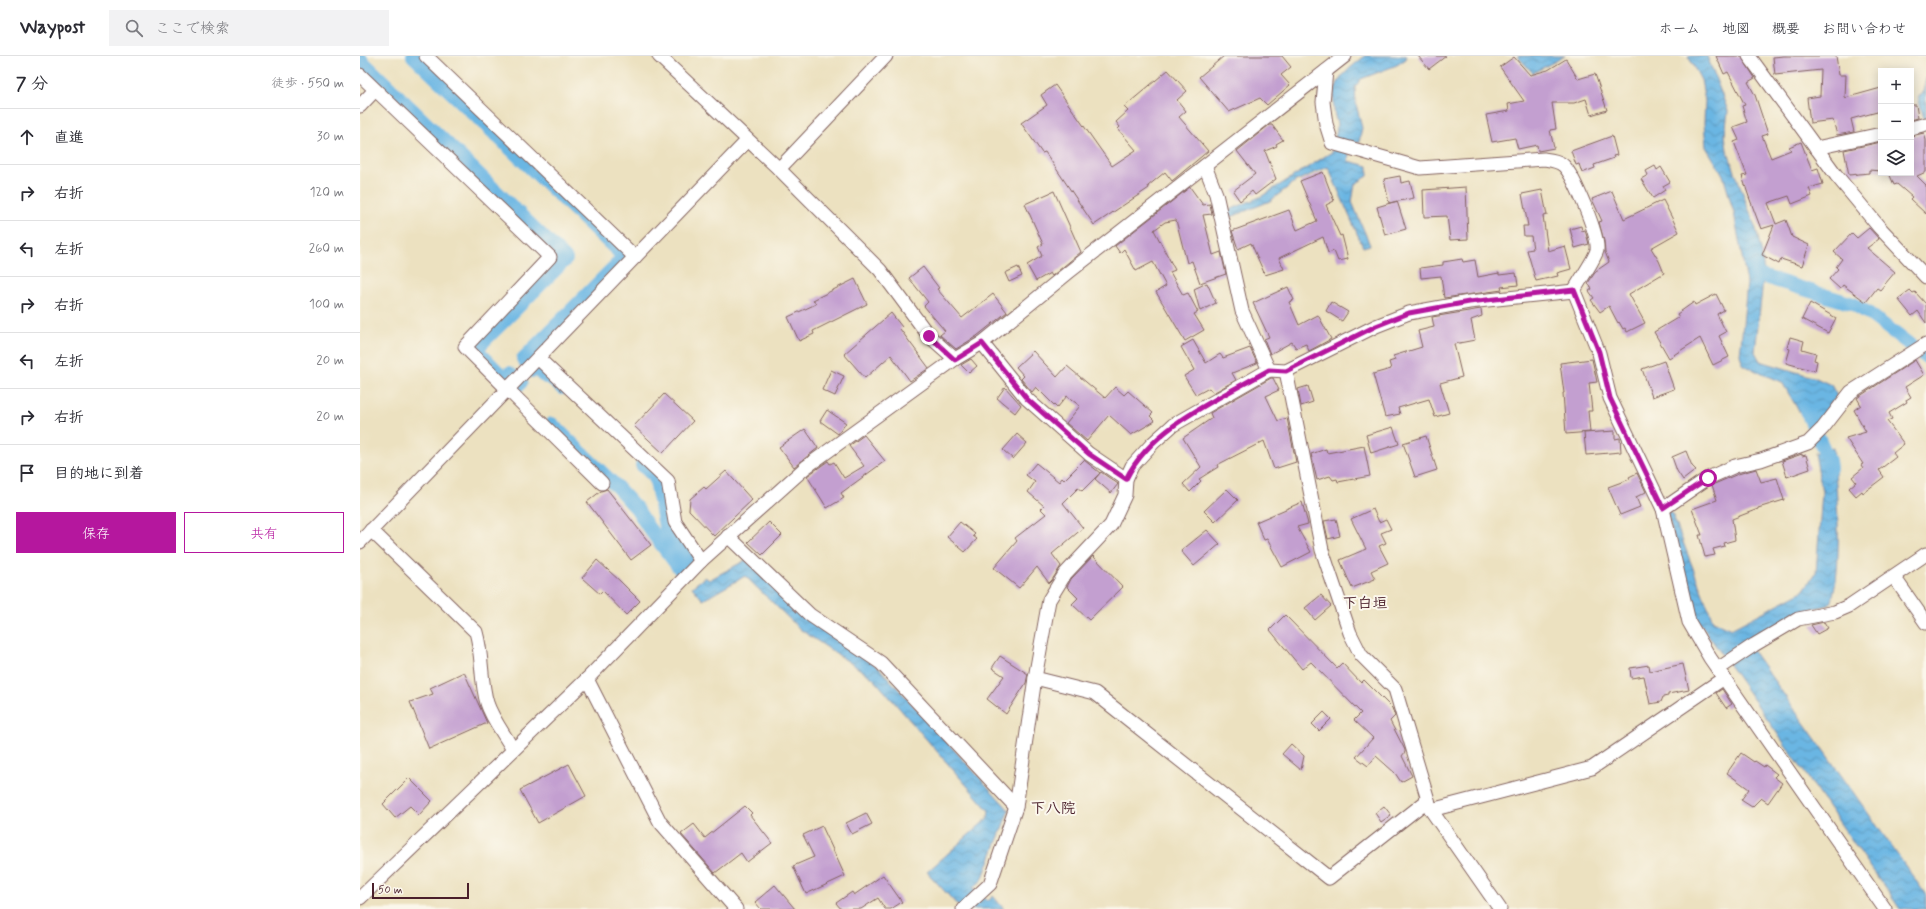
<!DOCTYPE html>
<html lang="ja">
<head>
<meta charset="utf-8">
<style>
	:root { --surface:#fff; --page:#f2f2f3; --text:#2b2b33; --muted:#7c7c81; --line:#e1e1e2; --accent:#b5179e }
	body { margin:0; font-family:Mynerve,"Klee One",sans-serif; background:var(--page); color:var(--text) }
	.controls { position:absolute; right:12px; top:12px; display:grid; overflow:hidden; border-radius:0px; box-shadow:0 2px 10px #0003 }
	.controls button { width:36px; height:36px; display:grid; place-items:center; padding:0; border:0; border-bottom:1px solid var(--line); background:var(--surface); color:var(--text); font:20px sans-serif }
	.scale { position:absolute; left:12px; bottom:10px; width:97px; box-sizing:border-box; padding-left:4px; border:2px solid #4a1f2b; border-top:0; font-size:11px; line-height:14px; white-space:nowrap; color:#4a1f2b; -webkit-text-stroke:3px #fbf7ec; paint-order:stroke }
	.stop { position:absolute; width:12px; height:12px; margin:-9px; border:3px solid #b5179e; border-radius:50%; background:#fff }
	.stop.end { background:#b5179e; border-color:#fff; box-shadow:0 1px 4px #0008 }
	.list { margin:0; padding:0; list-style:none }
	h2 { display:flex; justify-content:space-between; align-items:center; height:52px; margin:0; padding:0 16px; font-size:17px }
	h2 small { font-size:13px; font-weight:400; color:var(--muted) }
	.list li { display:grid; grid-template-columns:26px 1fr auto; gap:12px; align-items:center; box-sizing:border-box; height:56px; padding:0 16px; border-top:1px solid var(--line) }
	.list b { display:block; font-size:15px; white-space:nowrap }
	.list em { font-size:13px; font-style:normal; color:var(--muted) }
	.actions { display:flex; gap:8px; padding:12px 16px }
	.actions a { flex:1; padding:9px 0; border:1px solid var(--accent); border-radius:0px; text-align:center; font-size:14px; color:var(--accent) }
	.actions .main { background:var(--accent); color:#fff }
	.icon { flex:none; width:22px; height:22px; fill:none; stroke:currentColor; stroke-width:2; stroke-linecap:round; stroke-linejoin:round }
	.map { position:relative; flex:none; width:1566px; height:853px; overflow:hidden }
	header { display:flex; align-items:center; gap:24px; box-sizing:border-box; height:56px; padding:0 20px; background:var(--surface); border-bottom:1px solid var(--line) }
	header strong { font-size:19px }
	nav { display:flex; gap:22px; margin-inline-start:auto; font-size:14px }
	.search { width:280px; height:36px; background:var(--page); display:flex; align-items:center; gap:10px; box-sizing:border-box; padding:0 14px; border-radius:0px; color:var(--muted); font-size:15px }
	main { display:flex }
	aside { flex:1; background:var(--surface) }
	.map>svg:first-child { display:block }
	.water { fill:url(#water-waves); stroke:#5a6a87 }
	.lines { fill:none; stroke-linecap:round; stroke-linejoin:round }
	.canal { stroke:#6ab6e3; stroke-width:14 }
	.building { fill:#c39fd0 }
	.minor-casing { stroke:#83635f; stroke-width:15 }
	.minor { stroke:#fff; stroke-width:13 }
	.route { stroke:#b5179e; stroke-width:5 }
	.labels { text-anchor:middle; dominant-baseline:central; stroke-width:4; stroke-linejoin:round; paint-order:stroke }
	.quarter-label { font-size:15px; font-weight:bold; fill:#4a1f2b; stroke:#fbf7ec }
</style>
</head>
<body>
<header>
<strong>Waypost</strong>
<div class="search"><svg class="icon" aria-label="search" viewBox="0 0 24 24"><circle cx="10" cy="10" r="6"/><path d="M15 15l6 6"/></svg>ここで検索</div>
<nav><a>ホーム</a><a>地図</a><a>概要</a><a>お問い合わせ</a></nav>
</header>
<main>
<aside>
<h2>7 分<small>徒歩 · 550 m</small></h2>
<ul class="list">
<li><svg class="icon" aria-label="ahead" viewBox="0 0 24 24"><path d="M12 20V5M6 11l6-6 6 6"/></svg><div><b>直進</b></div><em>30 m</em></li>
<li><svg class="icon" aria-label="right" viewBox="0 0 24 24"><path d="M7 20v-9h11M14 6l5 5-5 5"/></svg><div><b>右折</b></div><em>120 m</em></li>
<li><svg class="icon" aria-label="left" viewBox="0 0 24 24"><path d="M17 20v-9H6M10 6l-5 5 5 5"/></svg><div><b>左折</b></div><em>260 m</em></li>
<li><svg class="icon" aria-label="right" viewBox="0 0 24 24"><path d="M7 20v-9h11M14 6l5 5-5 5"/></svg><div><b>右折</b></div><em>100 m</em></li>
<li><svg class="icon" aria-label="left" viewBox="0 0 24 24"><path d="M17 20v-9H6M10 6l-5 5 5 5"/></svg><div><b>左折</b></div><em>20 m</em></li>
<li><svg class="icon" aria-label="right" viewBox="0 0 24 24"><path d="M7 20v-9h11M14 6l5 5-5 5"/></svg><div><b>右折</b></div><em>20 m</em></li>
<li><svg class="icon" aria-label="arrive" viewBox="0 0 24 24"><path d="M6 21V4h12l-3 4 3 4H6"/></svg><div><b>目的地に到着</b></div></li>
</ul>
<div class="actions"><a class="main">保存</a><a>共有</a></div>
</aside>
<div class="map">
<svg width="1566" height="853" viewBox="0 0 1566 853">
	<defs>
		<pattern id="water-waves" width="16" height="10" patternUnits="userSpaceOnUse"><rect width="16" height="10" fill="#6ab6e3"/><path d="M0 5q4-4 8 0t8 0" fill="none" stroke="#5993b8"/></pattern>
	</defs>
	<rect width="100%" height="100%" fill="#fbf7ec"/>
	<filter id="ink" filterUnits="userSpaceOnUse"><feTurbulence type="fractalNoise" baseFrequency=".025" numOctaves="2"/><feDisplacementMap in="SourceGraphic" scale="8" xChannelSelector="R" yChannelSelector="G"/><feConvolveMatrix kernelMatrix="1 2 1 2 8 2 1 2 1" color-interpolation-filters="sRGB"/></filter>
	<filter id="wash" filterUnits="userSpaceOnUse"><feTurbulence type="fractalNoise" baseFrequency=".012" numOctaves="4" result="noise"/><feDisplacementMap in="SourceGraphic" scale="16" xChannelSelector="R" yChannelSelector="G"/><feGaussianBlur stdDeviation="0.9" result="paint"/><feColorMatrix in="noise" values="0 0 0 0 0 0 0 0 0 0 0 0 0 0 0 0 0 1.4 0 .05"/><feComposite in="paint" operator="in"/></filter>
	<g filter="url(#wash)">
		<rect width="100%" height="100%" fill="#ece1c0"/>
		<g class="water">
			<path d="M1005,0H1047L1046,3L1037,9L1001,23L995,31L996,48L1002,72L999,87L991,86L988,105L1008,110V120L995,128L992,146L1010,189L1003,191L968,111L936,125L910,145L866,163L865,156L902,140L972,96C973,88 977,77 977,68C976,63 974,58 974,53C971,25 985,16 1005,0Z"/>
			<polygon points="1157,0 1205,0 1173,17"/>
			<polygon points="1328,0 1347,0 1368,55 1365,79 1367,94 1396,173 1401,194 1404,216 1395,296 1400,305 1456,322 1471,329 1477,340 1450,374 1422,326 1387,311 1383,308 1380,299 1387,227 1374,157 1363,119 1346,91 1344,67 1345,45 1341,24"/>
			<polygon points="1566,22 1566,70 1558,42 1563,35"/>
			<path d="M1473,391C1476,426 1485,521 1469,549L1451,553L1386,585L1566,839V853H1540L1335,560L1307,456L1312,457L1353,565L1371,573L1443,535L1456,517L1462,436L1455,397Z"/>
			<polygon points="386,504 520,613 649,754 622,824 613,832 628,845 633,840 644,853 601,853 567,816 628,762 629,755 513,622 441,574 385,520 343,544 332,531 345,521 349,524"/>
		</g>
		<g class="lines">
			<g class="canal">
				<polyline points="53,0 264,201 163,303 172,315 176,312 186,321 189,320 202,332"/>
				<polyline points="0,3 206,203 118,291 119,296 145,323 149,317 161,326 156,331"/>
				<polyline points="1395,218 1493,248 1508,257 1566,301"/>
				<polyline points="1446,354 1469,405 1470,412"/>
				<polyline points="192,368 256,430 277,453 288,471 323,517 333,508 305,470 295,421 282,409"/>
			</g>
		</g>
		<g id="blocks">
			<g class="building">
				<polygon points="864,0 922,0 931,11 921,19 930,29 907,49 900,42 869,56 839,21"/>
				<polygon points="1058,0 1086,0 1069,13"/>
				<polygon points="1356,0 1381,0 1395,22 1388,26 1395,39 1408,78 1402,80 1411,102 1431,94 1429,91 1441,86 1452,114 1458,112 1463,128 1449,132 1452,140 1432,148 1429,140 1408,147 1416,168 1426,164 1432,181 1449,189 1442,210 1421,203 1419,208 1402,199 1414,169 1401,173 1389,141 1382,120 1387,119 1374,86 1379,84 1373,71 1387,66 1382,50 1385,49 1368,16 1364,18"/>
				<polygon points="1424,0 1476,0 1479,19 1486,19 1485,42 1521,32 1521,55 1491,63 1494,76 1477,79 1473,64 1450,67 1447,42 1460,40 1461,14 1415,19 1413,1"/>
				<polygon points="1154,1 1170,19 1188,14 1206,3 1218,23 1235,18 1247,54 1231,59 1226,43 1214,47 1192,47 1196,73 1190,74 1194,92 1178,95 1177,89 1158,93 1155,82 1132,86 1126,59 1149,55 1148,48 1164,45 1140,11"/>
				<polygon points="808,14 827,35 817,44 826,55 819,61 848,95 812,125 805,116 788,130 789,132 734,169 685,96 682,97 661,67 687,49 681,39 695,29 752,110 776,94 758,73 760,71 756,66 768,55 764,51"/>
				<polygon points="1551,49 1556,49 1558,62 1551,64"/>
				<polygon points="909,69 912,69 923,84 916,88 917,90 905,95 916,123 895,139 892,135 880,145 873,135 895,118 877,95"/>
				<polygon points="1564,77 1566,84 1566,116 1557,120 1566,129 1566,158 1550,143 1552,141 1537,128 1534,129 1529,117 1551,117 1551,80"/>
				<polygon points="1252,80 1257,99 1253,100 1254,102 1234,109 1235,112 1222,117 1219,108 1216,109 1211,95"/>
				<polygon points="1521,86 1521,115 1509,114 1509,117 1489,119 1484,94"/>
				<polygon points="1295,110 1297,114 1301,111 1310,126 1303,130 1305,134 1293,142 1281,123 1288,119 1286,115"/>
				<polygon points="963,116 974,145 966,149 980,180 982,179 988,203 978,205 974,195 968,197 963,181 919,202 924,213 905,219 891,187 878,193 872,175 929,154 937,174 957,165 940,125"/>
				<polygon points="1040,120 1041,127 1050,125 1054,142 1029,147 1024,123"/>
				<polygon points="830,131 843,149 850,148 852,158 843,159 853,199 861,196 866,218 840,227 832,205 827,207 816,164 805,166 794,174 815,214 810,216 823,239 828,237 838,256 834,258 844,274 825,285 796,236 806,230 793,206 776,215 764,193 760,197 755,190"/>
				<polygon points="1106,131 1108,183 1090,184 1087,160 1064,161 1063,134"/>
				<polygon points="1182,134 1187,159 1183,160 1188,195 1205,190 1211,213 1197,217 1198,220 1176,225 1167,194 1173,193 1171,180 1164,180 1163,170 1168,170 1162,138"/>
				<polygon points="694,135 721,196 692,220 690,217 676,225 667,209 682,200 678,191 683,188 665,148"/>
				<polygon points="1252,135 1264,163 1303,144 1319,176 1291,192 1299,205 1304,217 1269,238 1285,267 1267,276 1265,272 1263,273 1259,266 1258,267 1249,250 1240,256 1231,244 1234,242 1229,235 1232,233 1228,227 1236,215 1249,206 1245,196 1244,185 1239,166 1242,165 1232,143"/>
				<polygon points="1037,145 1046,173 1025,179 1017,151"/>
				<polygon points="1221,170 1222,175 1225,174 1229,188 1215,192 1210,173"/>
				<polygon points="1509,172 1519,183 1507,192 1535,216 1520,234 1517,232 1506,246 1483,229 1480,233 1469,223 1478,213 1476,211 1482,203 1474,196 1492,177 1497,182"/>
				<polygon points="1102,203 1103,206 1115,204 1118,221 1139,217 1139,219 1156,217 1158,229 1141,231 1142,234 1084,242 1081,220 1061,222 1060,212 1083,209 1083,206"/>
				<polygon points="563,211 579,232 577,233 602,262 633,238 647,256 617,280 596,293 580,279 585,275 564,250 568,246 549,222"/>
				<polygon points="658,211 662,220 649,226 645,217"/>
				<polygon points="495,223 507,248 453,275 454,278 439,285 428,261 456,248 453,244"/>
				<polygon points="847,227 856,247 840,255 834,233"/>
				<polygon points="928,231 934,244 929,246 939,269 958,259 971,283 949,295 946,288 936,292 932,286 910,298 904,283 909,281 893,247"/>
				<polygon points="1550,234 1553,237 1555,236 1566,248 1566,267 1558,255 1552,260 1538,243"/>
				<polygon points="1356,238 1364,254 1357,258 1366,276 1359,280 1369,301 1353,309 1340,282 1309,302 1294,276 1319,261 1317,258 1334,246 1335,249"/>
				<polygon points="971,246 988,256 982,265 966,255"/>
				<polygon points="1450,247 1476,262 1468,277 1442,263"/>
				<polygon points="1121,253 1122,260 1111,264 1115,284 1094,288 1102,321 1080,327 1089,357 1075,361 1069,343 1038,352 1040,358 1025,361 1013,318 1031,313 1029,306 1035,304 1033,300 1062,291 1058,275 1074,271 1072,261"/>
				<polygon points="531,257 542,271 540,273 569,312 550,325 531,299 505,322 484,298"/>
				<polygon points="1430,281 1444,285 1442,293 1456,297 1454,304 1457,305 1455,315 1426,307 1430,293 1427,292"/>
				<polygon points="833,284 846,307 860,298 863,302 890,292 897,307 872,317 876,324 853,337 849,332 836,339 824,320 834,314 821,291"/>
				<polygon points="673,295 697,321 707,310 745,342 755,331 764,339 768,335 793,357 790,360 795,365 771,379 749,359 727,385 706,367 720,350 707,340 697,352 676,331 672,336 661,323 664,320 656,311"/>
				<polygon points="611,303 617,310 609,317 601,309"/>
				<polygon points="1232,303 1237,326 1229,327 1232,355 1228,355 1230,376 1206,378 1203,337 1204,337 1200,307"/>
				<polygon points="1555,304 1564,319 1545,331 1551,341 1546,344 1547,346 1529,357 1532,363 1527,365 1544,388 1533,397 1536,401 1519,414 1524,421 1503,437 1502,435 1496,440 1489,432 1496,426 1492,421 1503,412 1501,409 1503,408 1486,382 1506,376 1494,354 1501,349 1497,342"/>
				<polygon points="1304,305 1314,333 1292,341 1282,313"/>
				<polygon points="471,314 484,320 475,340 462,334"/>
				<polygon points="911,322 913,322 919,334 906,340 918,365 927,362 936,406 914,413 904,385 857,409 858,411 839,423 841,425 830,436 823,428 841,411 823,382 852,362 850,357"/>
				<polygon points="948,330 953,346 941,350 938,333"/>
				<polygon points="645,331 661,349 655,357 637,342"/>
				<polygon points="304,338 333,365 303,397 274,370"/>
				<polygon points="467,354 486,367 478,378 460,365"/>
				<polygon points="1033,371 1039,388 1011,397 1006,379"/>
				<polygon points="445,373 458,392 434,411 419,391"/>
				<polygon points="1255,375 1255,383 1260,382 1261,396 1226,399 1224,377"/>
				<polygon points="657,378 667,387 653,403 643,394"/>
				<polygon points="504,379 525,405 481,437 484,442 467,452 447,420 468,405 470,408 474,406 484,422 504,410 489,390"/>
				<polygon points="1066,380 1077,414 1055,421 1043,387"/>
				<polygon points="1004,390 1010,420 978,426 977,423 973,424 970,420 957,424 951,398 966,393 967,397"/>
				<polygon points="1326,395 1332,410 1336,414 1323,424 1317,415 1312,401"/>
				<polygon points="1442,398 1442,400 1446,399 1450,413 1427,421 1422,405"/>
				<polygon points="724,404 740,417 722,435 718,432 703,447 723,472 692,498 701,510 692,524 689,527 677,511 659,532 634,512 657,485 655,482 686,458 681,453 684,450 668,436 675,426 666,419 676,407 699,426 702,422 704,424"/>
				<polygon points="1396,413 1401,426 1417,422 1424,444 1398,452 1398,453 1372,463 1375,484 1364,487 1365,490 1353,493 1355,499 1345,501 1339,479 1342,479 1332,453 1357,444 1352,429 1378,418"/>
				<polygon points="366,415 392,444 354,480 329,454 330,443 344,431 346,433"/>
				<polygon points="741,416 758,428 751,437 735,423"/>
				<polygon points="1277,417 1286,436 1276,441 1280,451 1260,459 1248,431 1270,423 1269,421"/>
				<polygon points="247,433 291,489 271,504 227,446 241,435"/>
				<polygon points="867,433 878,444 855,466 844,455"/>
				<polygon points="942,446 948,468 937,471 951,496 922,511 907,483 904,484 896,466"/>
				<polygon points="1013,453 1019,466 1026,463 1031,473 1021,477 1026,487 1019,490 1028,507 1011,515 1015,523 992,532 980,504 1006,493 991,463"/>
				<polygon points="976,463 980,480 968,483 964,465"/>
				<polygon points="409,466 422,479 402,499 388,486"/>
				<polygon points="600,466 615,478 613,480 617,483 605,496 587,481"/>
				<polygon points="847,474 860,488 834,510 821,495"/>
				<polygon points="733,500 763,531 729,564 712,548 718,542 707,531 711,523"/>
				<polygon points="237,504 260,525 280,545 266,559 243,535 240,538 222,522"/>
				<polygon points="961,539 971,550 955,564 945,552"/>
				<polygon points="925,559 977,612 982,607 1001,627 1004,624 1032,652 1035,660 1030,665 1045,694 1045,696 1042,700 1052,720 1041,726 1035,717 1016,700 1008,710 996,701 1013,682 994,664 1001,657 951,606 942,613 910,574"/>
				<polygon points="1464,566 1468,572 1457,578 1451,569"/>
				<polygon points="640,600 668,618 666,627 646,658 627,643 644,620 632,612"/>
				<polygon points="1323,608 1329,634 1308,638 1308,640 1303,641 1301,646 1290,648 1284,620 1271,622 1270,612 1289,609 1290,615"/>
				<polygon points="104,616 127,667 69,693 50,646 73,638 70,632"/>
				<polygon points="1362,633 1372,648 1366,652 1356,637"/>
				<polygon points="964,656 971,663 959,675 952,668"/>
				<polygon points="931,688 944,700 941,714 922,698"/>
				<polygon points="1381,697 1394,706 1395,705 1404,711 1405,709 1417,718 1414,721 1422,727 1408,747 1401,742 1392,751 1381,744 1389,733 1367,717"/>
				<polygon points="209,708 226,740 178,767 160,734"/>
				<polygon points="49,722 72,745 59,759 50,750 35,762 23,748"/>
				<polygon points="385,750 392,757 390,759 412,787 387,806 381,797 355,817 321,778 334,768 345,782"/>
				<polygon points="1024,750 1031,759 1021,766 1015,757"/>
				<polygon points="506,757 512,768 492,778 486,767"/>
				<polygon points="462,770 485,820 446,838 433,810 454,801 443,779"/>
				<polygon points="523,819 542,846 531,853 525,853 518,842 501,853 481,853 476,847 492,836 494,839"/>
				<polygon points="415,829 435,853 401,853 395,846"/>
			</g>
		</g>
	</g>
	<g filter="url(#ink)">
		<use href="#blocks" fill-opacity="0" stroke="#83635f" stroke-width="1"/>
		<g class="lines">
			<g class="minor-casing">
				<g id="minor">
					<polyline points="66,0 275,201"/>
					<polyline points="299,0 419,113 520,214 569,280 595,303"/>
					<polyline points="1389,0 1476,119 1519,171 1566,221"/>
					<path d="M966,15L963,46L966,68L972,87L1060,112L1184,103C1191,104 1199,105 1204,110C1214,120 1239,180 1237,194C1235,203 1219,225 1214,235"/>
					<polyline points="0,19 190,201 105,291 242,427"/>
					<polyline points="0,50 15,34"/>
					<polyline points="1551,72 1566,68"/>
					<polyline points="1456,92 1521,78"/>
					<polyline points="845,110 856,138 882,255 909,314"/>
					<polyline points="419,113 526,0"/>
					<polyline points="1214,235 1239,297 1250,342 1303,453 1329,566 1350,602 1525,853"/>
					<polyline points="622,287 667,343 729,398 766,423"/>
					<polyline points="178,302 308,425 315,466 341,505"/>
					<polyline points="926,315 962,494 990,577 1001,599 1035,633 1071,754 1140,853"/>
					<polyline points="1303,453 1348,422 1375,410 1401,404 1448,387 1463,372 1491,336 1566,288"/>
					<path d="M11,474L116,576C123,600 120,624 127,647C132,663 145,679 153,694"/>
					<polyline points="368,480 450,559 521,607 656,751"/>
					<polyline points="0,486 387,85"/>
					<polyline points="1534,521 1566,567"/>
					<polyline points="1358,613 1394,589 1438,563 1475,556 1489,550 1566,498"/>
					<polyline points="675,622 735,637 969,822 1068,744"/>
					<polyline points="227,623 300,766 376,853"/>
					<polyline points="1071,754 1232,712 1364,622"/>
					<polyline points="0,842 227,623 341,505 446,411 595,303 622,287 709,216 985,0"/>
					<polyline points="603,853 630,828 656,751 675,622 689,544 705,518 751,469 765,439 766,423 772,410 793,387 813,369 909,314 926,315 1016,270 1049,257 1109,246 1214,235"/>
				</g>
			</g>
			<use href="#minor" class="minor"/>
		</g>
	</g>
	<g class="lines" filter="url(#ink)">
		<path class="route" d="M569,280L595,304L622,287L667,343L729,398L766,423C792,370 860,342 909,314L926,315L1016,270L1049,257L1109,246L1214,234L1239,296L1250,342L1303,452L1348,422"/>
	</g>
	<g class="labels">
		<g class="quarter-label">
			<text x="1005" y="548">下白垣</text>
			<text x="693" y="753">下八院</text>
		</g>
	</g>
</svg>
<div class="controls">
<button>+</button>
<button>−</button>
<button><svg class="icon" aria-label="layers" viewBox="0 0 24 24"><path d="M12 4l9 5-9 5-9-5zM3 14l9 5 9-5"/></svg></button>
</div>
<div class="scale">50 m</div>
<div class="stop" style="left:1348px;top:422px"></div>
<div class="stop end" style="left:569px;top:280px"></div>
</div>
</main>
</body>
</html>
